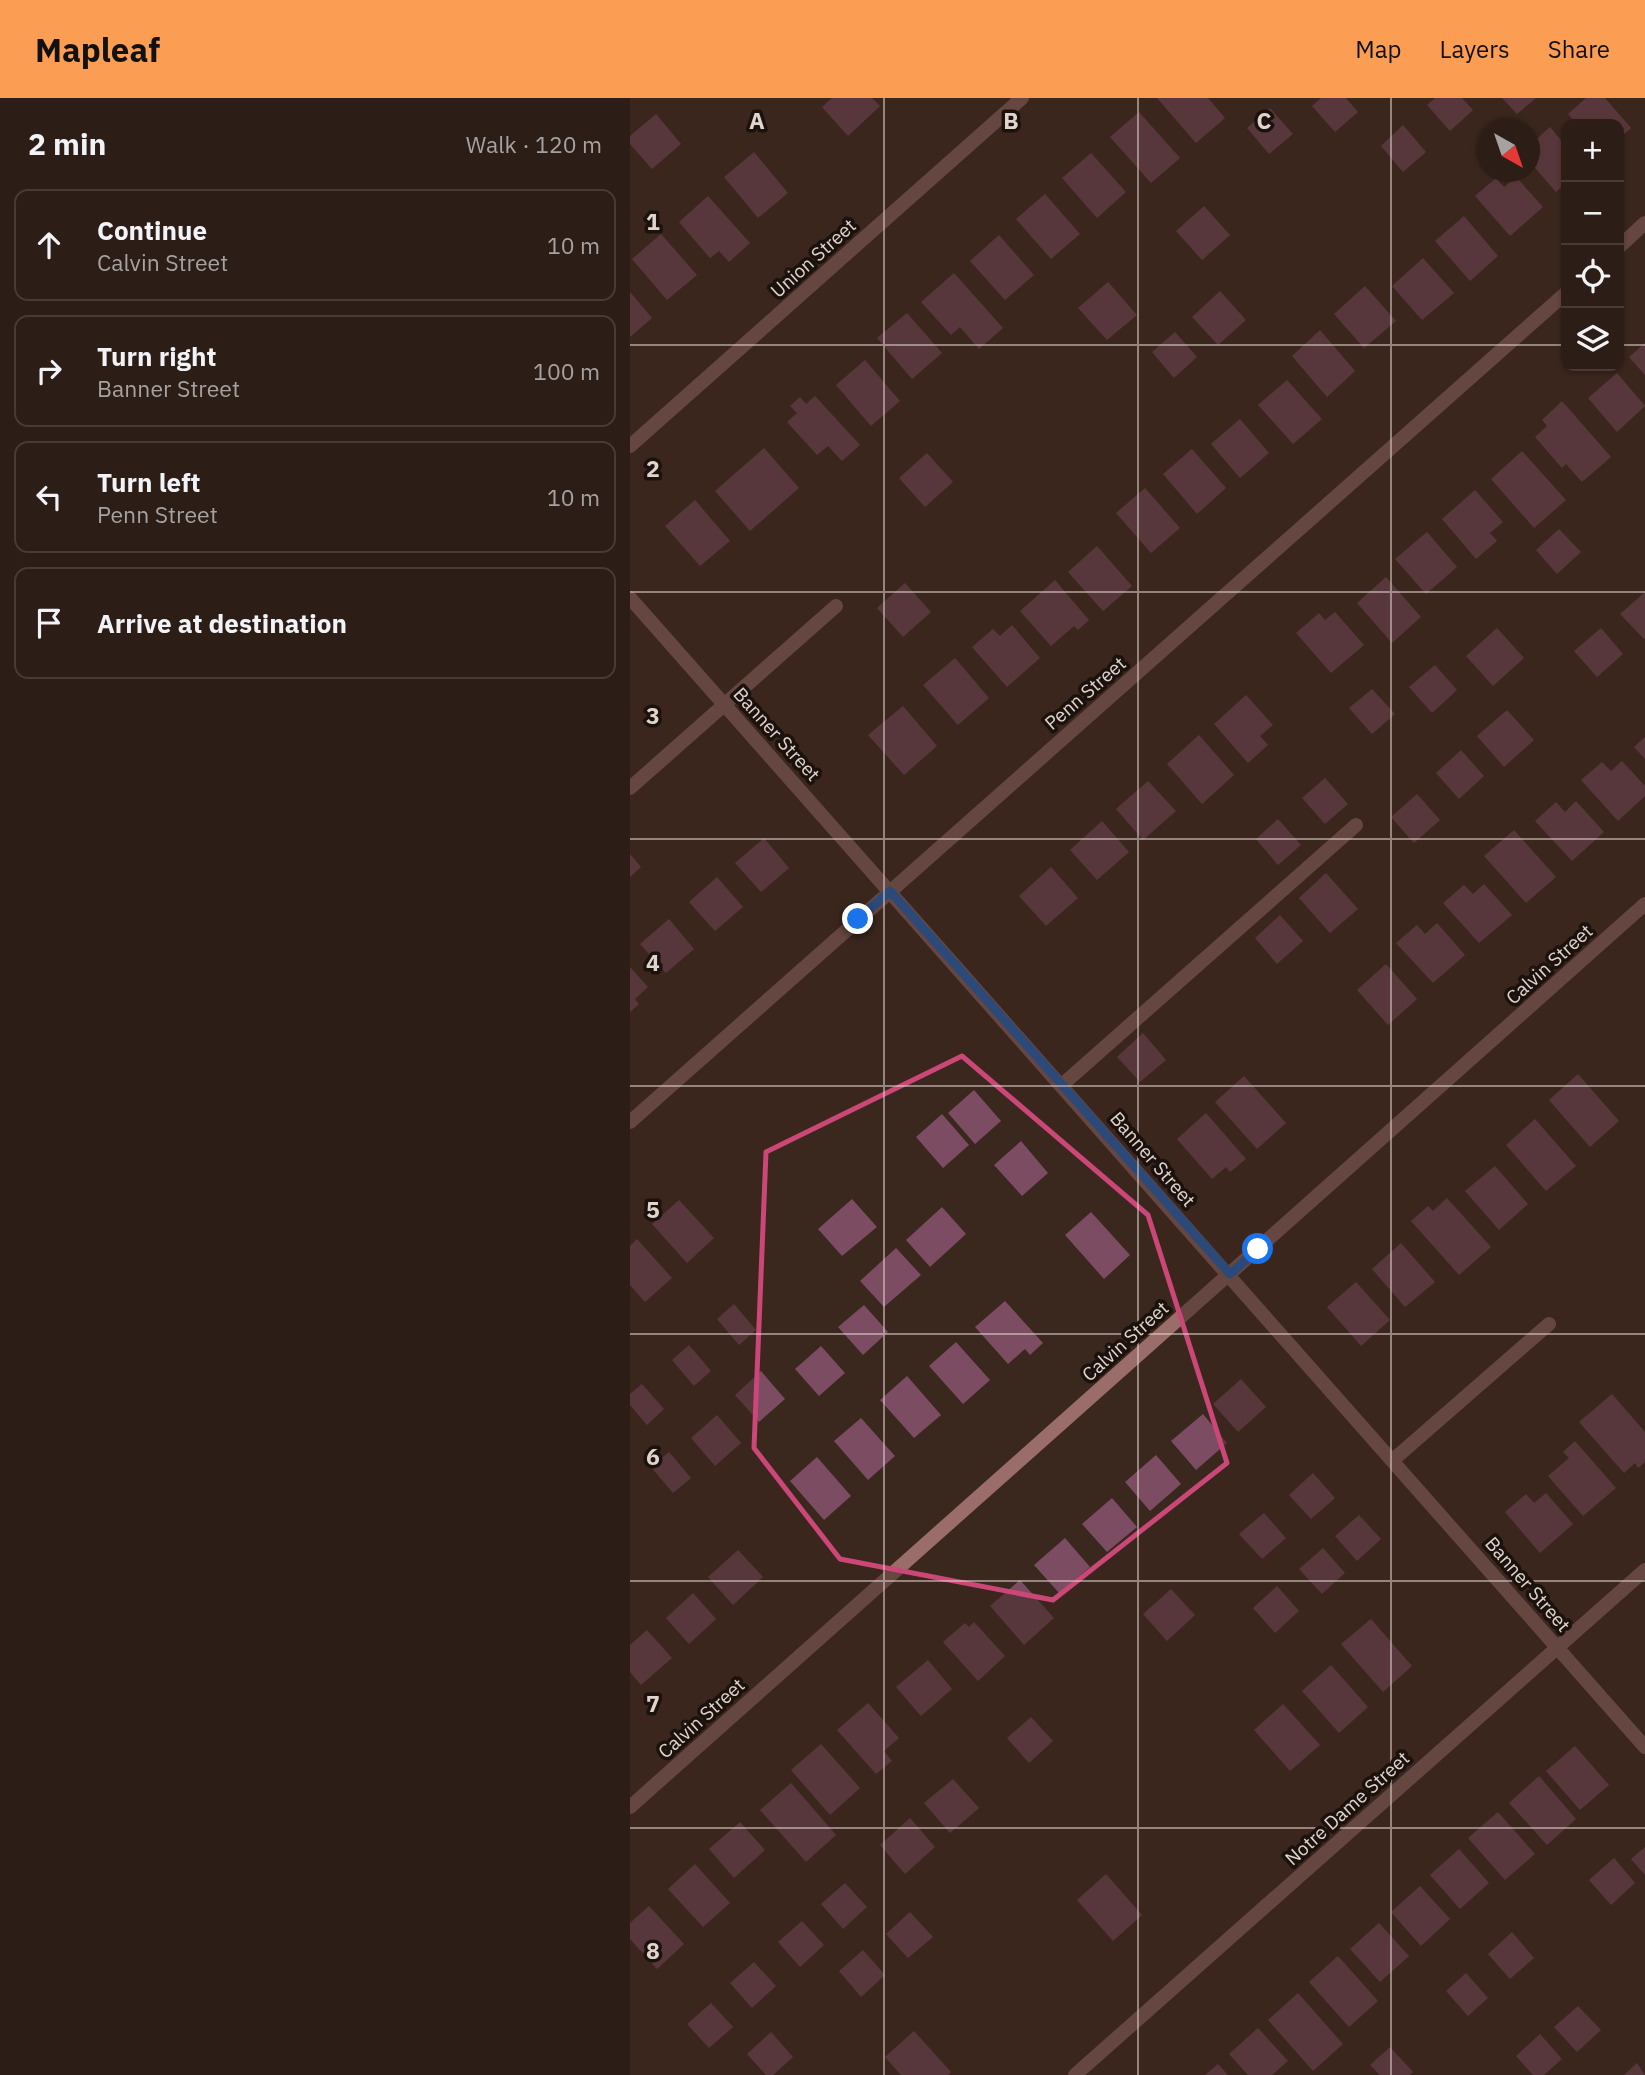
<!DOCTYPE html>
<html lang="en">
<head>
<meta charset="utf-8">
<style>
	:root { --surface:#2c1d16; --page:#34261f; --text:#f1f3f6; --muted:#a6a2a1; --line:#483b35; --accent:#fc9d54 }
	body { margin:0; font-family:"IBM Plex Sans",sans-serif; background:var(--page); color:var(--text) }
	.controls { position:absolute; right:21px; top:21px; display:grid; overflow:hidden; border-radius:14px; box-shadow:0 2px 5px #0004 }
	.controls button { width:63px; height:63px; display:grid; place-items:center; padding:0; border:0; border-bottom:2px solid var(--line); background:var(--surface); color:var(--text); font:35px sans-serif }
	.compass { position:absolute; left:847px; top:21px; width:63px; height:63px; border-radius:50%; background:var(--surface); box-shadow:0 2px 5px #0004; rotate:140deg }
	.stop { position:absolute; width:21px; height:21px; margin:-16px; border:5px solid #1a73e8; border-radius:50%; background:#fff }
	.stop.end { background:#1a73e8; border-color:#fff; box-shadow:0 2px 7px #0008 }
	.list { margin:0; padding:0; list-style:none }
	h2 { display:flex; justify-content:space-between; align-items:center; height:91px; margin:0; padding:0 28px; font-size:30px }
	h2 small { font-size:23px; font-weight:400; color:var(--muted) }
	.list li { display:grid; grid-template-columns:46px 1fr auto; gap:21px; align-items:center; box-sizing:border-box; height:112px; margin:0 14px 14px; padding:0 14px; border:2px solid var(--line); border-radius:14px }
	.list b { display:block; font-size:26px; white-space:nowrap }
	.list p { margin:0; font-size:23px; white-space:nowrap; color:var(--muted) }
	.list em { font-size:23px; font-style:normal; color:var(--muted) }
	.icon { flex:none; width:38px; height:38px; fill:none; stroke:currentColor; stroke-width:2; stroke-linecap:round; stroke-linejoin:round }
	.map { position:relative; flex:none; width:1015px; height:1977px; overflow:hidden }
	header { display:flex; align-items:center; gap:42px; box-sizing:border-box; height:98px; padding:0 35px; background:var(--accent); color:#111 }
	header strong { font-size:33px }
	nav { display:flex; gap:38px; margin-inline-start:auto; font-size:24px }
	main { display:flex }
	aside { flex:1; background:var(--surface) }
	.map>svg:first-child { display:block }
	.building { fill:#7c4c62 }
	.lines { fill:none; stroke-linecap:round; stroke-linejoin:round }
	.lane { stroke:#9b6d6a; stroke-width:14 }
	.street { stroke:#9b6d6a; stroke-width:14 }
	.route { stroke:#1a73e8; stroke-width:9 }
	.marked { fill:none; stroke:#ca4778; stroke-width:5; stroke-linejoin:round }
	.grid { fill:none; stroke:#e1d4cd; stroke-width:2; stroke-opacity:0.55 }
	.labels { text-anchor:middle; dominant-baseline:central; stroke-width:7; stroke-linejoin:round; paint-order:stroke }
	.street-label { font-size:19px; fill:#e1d4cd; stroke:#1b120e }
	.grid-label { font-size:23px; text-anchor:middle; font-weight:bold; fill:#e1d4cd; stroke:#1b120e; stroke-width:7; stroke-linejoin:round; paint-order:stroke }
</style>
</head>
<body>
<header>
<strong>Mapleaf</strong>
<nav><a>Map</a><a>Layers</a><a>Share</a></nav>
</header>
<main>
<aside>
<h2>2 min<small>Walk · 120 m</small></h2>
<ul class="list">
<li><svg class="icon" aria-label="ahead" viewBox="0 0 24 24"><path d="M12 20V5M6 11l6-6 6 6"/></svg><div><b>Continue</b><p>Calvin Street</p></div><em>10 m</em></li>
<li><svg class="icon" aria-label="right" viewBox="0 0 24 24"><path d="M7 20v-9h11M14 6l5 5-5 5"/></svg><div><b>Turn right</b><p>Banner Street</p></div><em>100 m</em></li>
<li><svg class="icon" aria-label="left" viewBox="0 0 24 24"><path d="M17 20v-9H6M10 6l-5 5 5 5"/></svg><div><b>Turn left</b><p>Penn Street</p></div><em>10 m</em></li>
<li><svg class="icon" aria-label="arrive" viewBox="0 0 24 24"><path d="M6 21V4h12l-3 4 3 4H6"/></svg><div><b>Arrive at destination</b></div></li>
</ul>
</aside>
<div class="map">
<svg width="1015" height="1977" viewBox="0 0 1015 1977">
	<rect width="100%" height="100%" fill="#3a271d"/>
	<g class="building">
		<polygon points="202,0 242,0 250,8 218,38 192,9"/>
		<polygon points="527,0 578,0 595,20 566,45"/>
		<polygon points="691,0 716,0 728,14 705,34 682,8"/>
		<polygon points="805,0 832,0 843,12 820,33 797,7"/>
		<polygon points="872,0 906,0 887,16"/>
		<polygon points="956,0 975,0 1001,30 989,41 989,26 947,26 938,16"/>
		<polygon points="640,10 663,36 639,56 617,30"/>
		<polygon points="509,14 550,60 521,85 480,39"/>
		<polygon points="26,16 51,46 22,71 0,46 0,38"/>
		<polygon points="773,27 796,54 773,74 751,48"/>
		<polygon points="920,29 936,48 936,85 926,94 900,64 900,47"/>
		<polygon points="124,54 158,95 128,120 94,79"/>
		<polygon points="461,55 496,94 467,120 432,80"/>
		<polygon points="886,79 913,109 880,138 845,98 866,80 874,89"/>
		<polygon points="415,96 450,136 421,161 386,121"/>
		<polygon points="78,98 120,145 99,164 89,153 80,160 49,124"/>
		<polygon points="574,108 600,137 572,162 546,133"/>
		<polygon points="834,118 868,158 840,183 805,143"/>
		<polygon points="31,136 67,177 37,202 2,161"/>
		<polygon points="369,137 404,177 375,202 340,163"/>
		<polygon points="793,160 824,195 792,222 762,188"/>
		<polygon points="324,175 373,230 349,251 330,229 321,237 291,204"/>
		<polygon points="478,184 507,217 477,242 448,210"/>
		<polygon points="735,188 766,223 734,250 704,216"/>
		<polygon points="590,193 616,222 588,247 562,219"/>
		<polygon points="0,194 22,220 0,239"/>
		<polygon points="277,215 312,255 282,281 247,240"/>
		<polygon points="690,232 725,273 697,299 662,258"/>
		<polygon points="545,234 567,259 544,280 522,254"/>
		<polygon points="1015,245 1015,277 999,259"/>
		<polygon points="235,262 270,303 241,328 206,287"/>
		<polygon points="987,275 1015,308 987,334 958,300"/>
		<polygon points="657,282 692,321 663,346 628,307"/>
		<polygon points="185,298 230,347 212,363 198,348 187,357 157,324 167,315 160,308 170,299 176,306"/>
		<polygon points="932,303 981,359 952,384 936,366 932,370 905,339 917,328 912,322"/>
		<polygon points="610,321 639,355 610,380 581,346"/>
		<polygon points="134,350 169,390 120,433 85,393"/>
		<polygon points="562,351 596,390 567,416 533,376"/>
		<polygon points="892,353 936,402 904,430 861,381"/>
		<polygon points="297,355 323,384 295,409 269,380"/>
		<polygon points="515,390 550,430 521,455 486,415"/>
		<polygon points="845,392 873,424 860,435 867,443 846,461 812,421"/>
		<polygon points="65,402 100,443 70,468 35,428"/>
		<polygon points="929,431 951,454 927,476 906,452"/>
		<polygon points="797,434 827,469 796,496 765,461"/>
		<polygon points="467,448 502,488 473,513 438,474"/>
		<polygon points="756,479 791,519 762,545 727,505"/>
		<polygon points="425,482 459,522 448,532 444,528 421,548 390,513"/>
		<polygon points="275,485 301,514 273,539 247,510"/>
		<polygon points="1015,494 1015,540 1014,541 990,516"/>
		<polygon points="705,514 734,547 701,575 666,535 689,515 695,522"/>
		<polygon points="382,527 410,560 377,589 342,549 363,531 370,538"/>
		<polygon points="867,530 894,560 863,588 836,558"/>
		<polygon points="971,530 993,556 967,579 944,553"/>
		<polygon points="325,560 359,600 328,627 293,587"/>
		<polygon points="805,567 827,592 802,615 779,589"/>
		<polygon points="742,591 765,616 742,636 719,610"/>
		<polygon points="616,597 643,627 630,638 638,647 618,665 584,626"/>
		<polygon points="273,608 307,648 274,677 238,637"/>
		<polygon points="877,612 904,642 874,669 847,638"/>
		<polygon points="569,637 604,677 572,706 537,666"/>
		<polygon points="1015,639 1015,661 1004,649"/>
		<polygon points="831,652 854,678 829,701 806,675"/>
		<polygon points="992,663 1015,688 1015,698 988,723 951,682 972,664 981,673"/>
		<polygon points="695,680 718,706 695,726 672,700"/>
		<polygon points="518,683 546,713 513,742 486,711"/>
		<polygon points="787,696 810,722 784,745 761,719"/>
		<polygon points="946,703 974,734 942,763 905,723 926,704 935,714"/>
		<polygon points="648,721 671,747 648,767 626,741"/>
		<polygon points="472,723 499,754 467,782 440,752"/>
		<polygon points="884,732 926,779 896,805 854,758"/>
		<polygon points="134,740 159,770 131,794 105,765"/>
		<polygon points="0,756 11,769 0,779"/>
		<polygon points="421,769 448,800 416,828 389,798"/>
		<polygon points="696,775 728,811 700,835 669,800"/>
		<polygon points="87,779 113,809 85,833 59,804"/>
		<polygon points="854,786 882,817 849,845 813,805 834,787 843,796"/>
		<polygon points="650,817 673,843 647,866 625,840"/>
		<polygon points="39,821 64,851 36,875 10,846"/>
		<polygon points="807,825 835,857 803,885 766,845 787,827 795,836"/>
		<polygon points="756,866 787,901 758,927 727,892"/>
		<polygon points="0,869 18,889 5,901 9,906 0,914"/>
		<polygon points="513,935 536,962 510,984 487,959"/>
		<polygon points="948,976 989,1023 960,1049 919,1002"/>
		<polygon points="614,978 656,1025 627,1051 585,1004"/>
		<polygon points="344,992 371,1023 345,1046 318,1015"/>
		<polygon points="576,1015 616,1061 600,1074 596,1069 582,1081 547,1041"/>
		<polygon points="312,1016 339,1047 313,1070 286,1039"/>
		<polygon points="905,1021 946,1068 916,1093 876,1047"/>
		<polygon points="391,1043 418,1075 392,1098 364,1067"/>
		<polygon points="865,1068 898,1106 869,1132 835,1093"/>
		<polygon points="817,1100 861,1149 829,1177 781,1123 798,1108 803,1113"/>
		<polygon points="222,1101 247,1129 212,1158 188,1131"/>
		<polygon points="49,1102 84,1140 57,1165 22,1126"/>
		<polygon points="312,1109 336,1136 300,1169 276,1142"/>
		<polygon points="461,1114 500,1157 474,1181 435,1137"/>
		<polygon points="7,1141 42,1180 15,1204 0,1187 0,1148"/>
		<polygon points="771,1145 805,1184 775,1209 742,1171"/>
		<polygon points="266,1150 291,1177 254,1209 230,1183"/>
		<polygon points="726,1184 760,1222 731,1248 697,1209"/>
		<polygon points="375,1203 413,1245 400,1257 395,1251 378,1266 345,1229"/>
		<polygon points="104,1206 126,1232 109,1247 87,1221"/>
		<polygon points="234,1207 258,1234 233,1257 208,1229"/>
		<polygon points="326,1244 360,1282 333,1306 299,1268"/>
		<polygon points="59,1247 81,1273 64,1288 42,1262"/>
		<polygon points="191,1248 215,1275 189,1298 165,1271"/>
		<polygon points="131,1273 155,1301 129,1324 105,1297"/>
		<polygon points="277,1278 311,1317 284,1340 250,1302"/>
		<polygon points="611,1281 636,1309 608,1334 583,1306"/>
		<polygon points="12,1286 34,1311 17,1327 0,1307 0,1296"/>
		<polygon points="982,1296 1015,1334 1015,1364 1008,1370 1005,1365 994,1375 949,1324"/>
		<polygon points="573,1316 597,1345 566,1372 541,1343"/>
		<polygon points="87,1317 111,1345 85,1368 61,1340"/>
		<polygon points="231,1320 265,1358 238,1382 204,1343"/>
		<polygon points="945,1343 986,1390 953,1418 918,1378 939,1360 933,1354"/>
		<polygon points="39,1354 61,1380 43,1395 21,1369"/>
		<polygon points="526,1357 551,1386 520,1413 495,1384"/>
		<polygon points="187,1359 221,1398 194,1422 160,1383"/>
		<polygon points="683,1375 705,1400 681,1421 659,1397"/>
		<polygon points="916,1395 943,1426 910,1455 875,1414 896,1396 904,1405"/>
		<polygon points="482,1400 507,1429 477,1454 452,1426"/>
		<polygon points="634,1415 656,1440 632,1461 609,1436"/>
		<polygon points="729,1417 751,1441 727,1463 705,1438"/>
		<polygon points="435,1440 460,1469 429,1495 404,1467"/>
		<polygon points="693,1450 715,1475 692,1496 669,1471"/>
		<polygon points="108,1452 133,1479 103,1507 78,1479"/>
		<polygon points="390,1482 424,1520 394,1547 360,1508"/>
		<polygon points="647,1488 669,1513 645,1535 623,1510"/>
		<polygon points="541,1491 565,1517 537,1543 513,1516"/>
		<polygon points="63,1495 86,1521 59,1546 36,1520"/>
		<polygon points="741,1521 782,1568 753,1594 711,1546"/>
		<polygon points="344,1524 375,1558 348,1583 313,1544 335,1525 339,1529"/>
		<polygon points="17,1532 42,1560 11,1587 0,1574 0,1547"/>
		<polygon points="298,1562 322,1591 291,1618 266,1589"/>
		<polygon points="701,1567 738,1609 709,1635 672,1593"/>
		<polygon points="238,1605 269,1640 254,1653 262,1663 246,1676 207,1632"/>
		<polygon points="653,1606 690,1647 660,1673 624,1632"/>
		<polygon points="401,1619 423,1643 399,1665 377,1640"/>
		<polygon points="191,1646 230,1690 200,1717 161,1672"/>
		<polygon points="945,1648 979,1687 950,1712 916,1673"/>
		<polygon points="909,1678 946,1721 917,1747 879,1705"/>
		<polygon points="323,1681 349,1710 320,1735 294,1705"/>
		<polygon points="161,1685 206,1737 176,1764 130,1712"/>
		<polygon points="868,1714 905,1756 875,1782 838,1740"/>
		<polygon points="280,1720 305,1749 275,1776 250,1747"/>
		<polygon points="110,1724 135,1752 104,1780 79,1751"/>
		<polygon points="1015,1749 1015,1777 1001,1761"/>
		<polygon points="829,1751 859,1785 830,1811 800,1777"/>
		<polygon points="984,1760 1005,1785 981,1807 959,1782"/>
		<polygon points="65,1766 100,1805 73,1829 38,1791"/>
		<polygon points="476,1776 512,1817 483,1843 447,1802"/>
		<polygon points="215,1785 237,1809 213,1831 191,1806"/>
		<polygon points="790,1788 820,1821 791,1848 761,1814"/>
		<polygon points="19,1808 54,1846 27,1871 0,1841 0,1825"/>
		<polygon points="280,1814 303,1839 278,1860 256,1836"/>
		<polygon points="172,1823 194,1847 170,1869 148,1844"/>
		<polygon points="749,1825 779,1858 750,1884 720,1851"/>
		<polygon points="882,1834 904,1860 880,1881 858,1856"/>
		<polygon points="233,1852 255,1877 231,1899 209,1873"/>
		<polygon points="708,1858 748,1903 719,1929 679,1884"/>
		<polygon points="124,1864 146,1888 122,1910 100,1885"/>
		<polygon points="836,1875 858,1900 838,1918 816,1893"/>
		<polygon points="668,1895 713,1946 683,1973 638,1922"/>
		<polygon points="81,1905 103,1929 79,1950 57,1926"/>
		<polygon points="948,1908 971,1932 947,1954 924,1929"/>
		<polygon points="628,1930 658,1963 642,1977 618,1977 599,1956"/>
		<polygon points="284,1933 321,1974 318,1977 271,1977 255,1959"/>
		<polygon points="141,1934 163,1959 143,1977 136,1977 117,1956"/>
		<polygon points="910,1936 932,1961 914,1977 903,1977 886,1958"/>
		<polygon points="760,1949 783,1974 779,1977 750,1977 740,1967"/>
		<polygon points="1007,1965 1015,1977 994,1977"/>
		<polygon points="588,1966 598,1977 575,1977"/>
	</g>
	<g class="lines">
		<g class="lane">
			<polyline points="0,690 206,508"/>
			<polyline points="432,987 726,727"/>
			<polyline points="763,1362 919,1226"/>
		</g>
		<g class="street">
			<polyline points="989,149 1015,125"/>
			<polyline points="0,348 392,0"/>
			<polyline points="0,500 1015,1649"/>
			<polyline points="0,1024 936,195"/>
			<polyline points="0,1709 1015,806"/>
			<polyline points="445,1977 1015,1472"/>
		</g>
	</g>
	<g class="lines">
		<polyline class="route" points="228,821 260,793 600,1176 628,1151"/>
	</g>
	<path d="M0 0H1015V1977H0ZM332,958L518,1117L597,1365L423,1502L210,1461L124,1350L136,1054Z" fill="#3a271d" fill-opacity=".55" fill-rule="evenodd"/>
	<path class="marked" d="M332,958L518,1117L597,1365L423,1502L210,1461L124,1350L136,1054Z"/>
	<path class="grid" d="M254,0V1977M508,0V1977M761,0V1977M0,247H936M989,247H1015M0,494H1015M0,741H1015M0,988H1015M0,1236H1015M0,1483H1015M0,1730H1015"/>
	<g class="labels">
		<g class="street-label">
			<text transform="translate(183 160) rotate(-42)">Union Street</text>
			<text transform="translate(455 595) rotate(-41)">Penn Street</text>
			<text transform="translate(147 636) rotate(48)">Banner Street</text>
			<text transform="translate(919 866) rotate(-42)">Calvin Street</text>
			<text transform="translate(523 1061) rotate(49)">Banner Street</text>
			<text transform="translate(495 1243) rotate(-42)">Calvin Street</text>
			<text transform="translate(898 1486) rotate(49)">Banner Street</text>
			<text transform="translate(71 1620) rotate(-42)">Calvin Street</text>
			<text transform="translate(717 1710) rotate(-42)">Notre Dame Street</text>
		</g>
	</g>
	<g class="grid-label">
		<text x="127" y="31">A</text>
		<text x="381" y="31">B</text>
		<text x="634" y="31">C</text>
		<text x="23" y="132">1</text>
		<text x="23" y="379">2</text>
		<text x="23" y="626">3</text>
		<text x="23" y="873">4</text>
		<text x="23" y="1120">5</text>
		<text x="23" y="1367">6</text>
		<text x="23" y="1614">7</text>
		<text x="23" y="1861">8</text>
	</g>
</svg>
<div class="controls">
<button>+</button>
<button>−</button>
<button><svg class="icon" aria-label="locate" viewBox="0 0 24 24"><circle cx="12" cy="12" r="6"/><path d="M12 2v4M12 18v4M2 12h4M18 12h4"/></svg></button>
<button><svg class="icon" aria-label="layers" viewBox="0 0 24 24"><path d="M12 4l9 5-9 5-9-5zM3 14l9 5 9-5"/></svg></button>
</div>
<svg class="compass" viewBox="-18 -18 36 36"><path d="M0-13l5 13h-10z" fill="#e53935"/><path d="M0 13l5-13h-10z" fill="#a6a2a1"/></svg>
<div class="stop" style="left:628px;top:1151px"></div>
<div class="stop end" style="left:228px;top:821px"></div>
</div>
</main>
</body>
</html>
